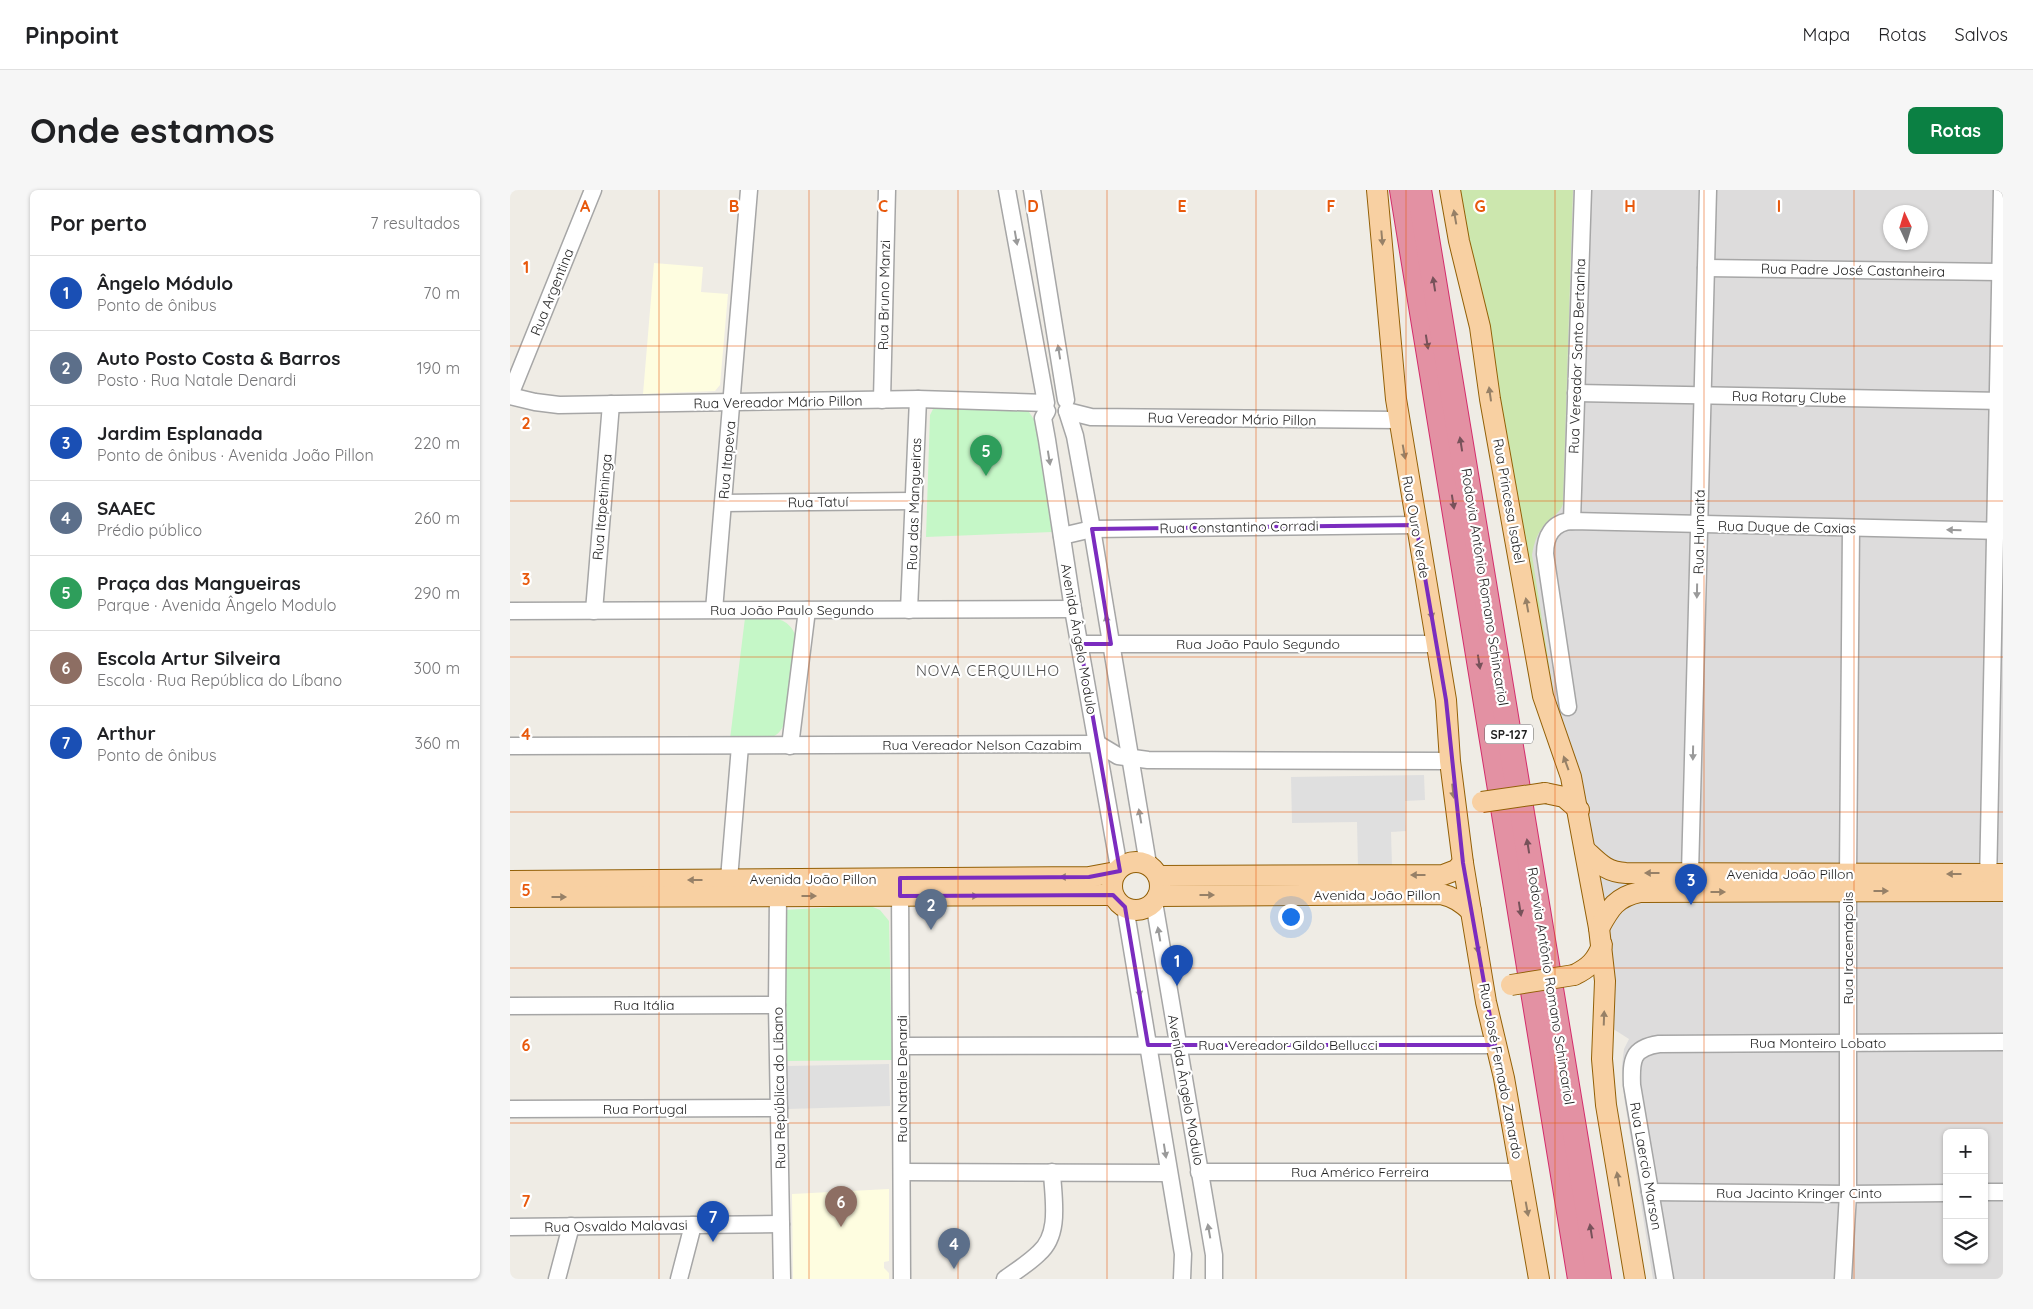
<!DOCTYPE html>
<html lang="pt">
<head>
<meta charset="utf-8">
<style>
	:root { --surface:#fff; --page:#f6f6f6; --text:#202124; --muted:#757577; --line:#e0e0e0; --accent:#0b8043 }
	body { margin:0; font-family:Quicksand,sans-serif; background:var(--page); color:var(--text) }
	.controls { position:absolute; right:15px; bottom:15px; display:grid; overflow:hidden; border-radius:8px; box-shadow:0 1px 4px #0004 }
	.controls button { width:45px; height:45px; display:grid; place-items:center; padding:0; border:0; border-bottom:1px solid var(--line); background:var(--surface); color:var(--text); font:25px sans-serif }
	.compass { position:absolute; left:1373px; top:15px; width:45px; height:45px; border-radius:50%; background:var(--surface); box-shadow:0 1px 4px #0004; rotate:356deg }
	.you { position:absolute; left:780px; top:726px; width:18px; height:18px; margin:-12px; border:4px solid #fff; border-radius:50%; background:#1a73e8; box-shadow:0 0 0 8px #1a73e833 }
	.badge { display:grid; place-items:center; width:32px; height:32px; border-radius:50%; background:var(--accent); color:#fff; font-size:16px; font-weight:700 }
	.pin { position:absolute; translate:-50% -41px; filter:drop-shadow(0 1px 2px #0008) }
	.pin::after { content:''; position:absolute; top:26px; width:18px; height:15px; background:inherit; clip-path:polygon(0 0,100% 0,50% 100%) }
	.list { margin:0; padding:0; list-style:none }
	h2 { display:flex; justify-content:space-between; align-items:center; height:65px; margin:0; padding:0 20px; font-size:21px }
	h2 small { font-size:16px; font-weight:400; color:var(--muted) }
	.list li { display:grid; grid-template-columns:32px 1fr auto; gap:15px; align-items:center; box-sizing:border-box; height:75px; padding:0 20px; border-top:1px solid var(--line) }
	.list b { display:block; font-size:19px; white-space:nowrap }
	.list p { margin:0; font-size:16px; white-space:nowrap; color:var(--muted) }
	.list em { font-size:16px; font-style:normal; color:var(--muted) }
	.icon { flex:none; width:28px; height:28px; fill:none; stroke:currentColor; stroke-width:2; stroke-linecap:round; stroke-linejoin:round }
	.map { position:relative; flex:none; width:1493px; height:1089px; overflow:hidden; border-radius:8px }
	header { display:flex; align-items:center; gap:30px; box-sizing:border-box; height:70px; padding:0 25px; background:var(--surface); border-bottom:1px solid var(--line) }
	header strong { font-size:24px }
	nav { display:flex; gap:28px; margin-inline-start:auto; font-size:18px }
	.intro { display:flex; align-items:center; justify-content:space-between; box-sizing:border-box; height:120px; padding:0 30px }
	h1 { margin:0; font-size:35px }
	.button { padding:12px 22px; border-radius:8px; background:var(--accent); color:#fff; font-size:18px; font-weight:700 }
	main { display:flex; gap:30px; padding:0 30px }
	aside { flex:1; background:var(--surface); border-radius:8px; box-shadow:0 1px 4px #0004 }
	.map>svg:first-child { display:block }
	.residential { fill:#dddcdc; fill-rule:evenodd }
	.education { fill:#fefde0 }
	.grass { fill:#cce7ae }
	.park { fill:#c5f7c7 }
	.parking { fill:#dfdfdf }
	.lines { fill:none; stroke-linecap:round; stroke-linejoin:round }
	.minor-casing { stroke:#a6a6a6; stroke-width:19 }
	.major-casing { stroke:#936007; stroke-width:22 }
	.highway-casing { stroke:#d32d6b; stroke-width:26 }
	.minor { stroke:#fff; stroke-width:16 }
	.major { stroke:#f8d0a2; stroke-width:20 }
	.highway { stroke:#e391a3; stroke-width:24 }
	.major-bridge-casing { stroke:#936007; stroke-width:22; stroke-linecap:butt }
	.major-bridge { stroke:#f8d0a2; stroke-width:20 }
	.oneway { fill:#968067 }
	.oneway2 { fill:#9a9a9a }
	.oneway3 { fill:#77525a }
	.marked { fill:none; stroke:#7b2cbf; stroke-width:4; stroke-linejoin:round }
	.grid { fill:none; stroke:#e8590c; stroke-width:1; stroke-opacity:0.55 }
	.labels { text-anchor:middle; dominant-baseline:central; stroke-width:4.5; stroke-linejoin:round; paint-order:stroke }
	.shield { fill:#fff; stroke:#626262; stroke-width:1 }
	.shield-label { font-size:12px; font-weight:bold; fill:#1f1f1f }
	.street-label { font-size:14px; fill:#1f1f1f; stroke:#fff }
	.neighbourhood-label { font-size:15px; letter-spacing:1px; fill:#525252; stroke:#fff }
	.grid-label { font-size:16px; text-anchor:middle; font-weight:bold; fill:#e8590c; stroke:#fff; stroke-width:4.5; stroke-linejoin:round; paint-order:stroke }
</style>
</head>
<body>
<header>
<strong>Pinpoint</strong>
<nav><a>Mapa</a><a>Rotas</a><a>Salvos</a></nav>
</header>
<div class="intro"><h1>Onde estamos</h1><a class="button">Rotas</a></div>
<main>
<aside>
<h2>Por perto<small>7 resultados</small></h2>
<ul class="list">
<li><span class="badge" style="background:#1a4fb4">1</span><div><b>Ângelo Módulo</b><p>Ponto de ônibus</p></div><em>70 m</em></li>
<li><span class="badge" style="background:#5c6f8a">2</span><div><b>Auto Posto Costa &amp; Barros</b><p>Posto · Rua Natale Denardi</p></div><em>190 m</em></li>
<li><span class="badge" style="background:#1a4fb4">3</span><div><b>Jardim Esplanada</b><p>Ponto de ônibus · Avenida João Pillon</p></div><em>220 m</em></li>
<li><span class="badge" style="background:#5c6f8a">4</span><div><b>SAAEC</b><p>Prédio público</p></div><em>260 m</em></li>
<li><span class="badge" style="background:#2e9e5b">5</span><div><b>Praça das Mangueiras</b><p>Parque · Avenida Ângelo Modulo</p></div><em>290 m</em></li>
<li><span class="badge" style="background:#8d6e63">6</span><div><b>Escola Artur Silveira</b><p>Escola · Rua República do Líbano</p></div><em>300 m</em></li>
<li><span class="badge" style="background:#1a4fb4">7</span><div><b>Arthur</b><p>Ponto de ônibus</p></div><em>360 m</em></li>
</ul>
</aside>
<div class="map">
<svg width="1493" height="1089" viewBox="0 0 1493 1089">
	<rect width="100%" height="100%" fill="#efece5"/>
	<path class="residential" d="M947,0H1493V1089H1143L1114,907L1112,875L1114,859L1119,849L1086,828L1085,796L1080,747L1046,520ZM1380,22H1410V52H1380ZM1437,943H1474V1070H1437Z"/>
	<g class="education">
		<polygon points="144,73 193,77 191,102 218,104 210,195 205,201 133,204"/>
		<polygon points="379,999 379,1071 374,1072 374,1078 379,1083 379,1089 283,1089 282,1004"/>
	</g>
	<path class="grass" d="M947,0H1063L1053,314C1050,323 1044,325 1037,332C1028,341 1024,352 1022,365L1046,520L1041,505Z"/>
	<g class="park">
		<polygon points="428,217 517,219 525,231 542,342 416,347 420,225 423,219"/>
		<path d="M235,428C255,428 278,423 286,447L275,532C266,557 242,549 220,549Z"/>
		<polygon points="358,715 370,720 379,731 382,870 276,871 275,720"/>
	</g>
	<g class="parking">
		<polygon points="914,585 915,610 895,611 896,641 881,642 882,677 848,678 847,632 782,633 781,587"/>
		<polygon points="379,874 380,916 278,919 277,876"/>
	</g>
	<g class="lines">
		<g class="minor-casing">
			<g id="minor">
				<polyline points="522,0 556,210"/>
				<polyline points="1196,78 1490,82"/>
				<polyline points="1066,203 1493,211"/>
				<polyline points="0,205 83,0"/>
				<polyline points="0,206 25,212 49,215 408,209 536,213 497,0"/>
				<polyline points="372,210 377,0"/>
				<polyline points="537,221 533,228 537,250 563,419 609,678"/>
				<polyline points="557,221 565,246 582,339 638,674"/>
				<polyline points="557,221 581,227 888,230"/>
				<polyline points="213,313 404,311"/>
				<polyline points="1062,331 1073,0"/>
				<polyline points="552,346 582,339 906,335"/>
				<polyline points="204,420 239,0"/>
				<polyline points="399,420 408,209"/>
				<polyline points="0,421 563,419"/>
				<polyline points="84,421 101,214"/>
				<polyline points="570,454 927,454"/>
				<path d="M1058,517L1035,364C1035,347 1042,332 1062,331L1493,341"/>
				<polyline points="0,556 588,554 608,566 638,570 940,571"/>
				<polyline points="280,556 297,420"/>
				<polyline points="1180,683 1198,0"/>
				<polyline points="390,693 392,1089"/>
				<polyline points="1478,695 1492,0"/>
				<polyline points="218,701 230,556"/>
				<polyline points="268,706 267,815 272,1089"/>
				<polyline points="644,712 704,1065 704,1089"/>
				<polyline points="615,717 673,1064 672,1089"/>
				<polyline points="0,816 267,815"/>
				<polyline points="392,856 985,855"/>
				<polyline points="0,919 269,918"/>
				<polyline points="393,982 658,983"/>
				<polyline points="689,982 1011,982"/>
				<polyline points="1140,1002 1338,1004 1437,1003"/>
				<polyline points="1474,1002 1493,1002"/>
				<polyline points="0,1037 271,1034"/>
				<polyline points="47,1089 61,1036"/>
				<polyline points="169,1089 183,1035"/>
				<path d="M495,1089C506,1081 519,1073 529,1063C551,1044 543,1008 542,982"/>
				<path d="M1155,1089L1122,895C1121,870 1122,858 1149,854L1493,852"/>
				<polyline points="1333,1089 1338,1004 1338,684 1341,338"/>
			</g>
		</g>
		<g class="major-casing">
			<g id="major">
				<polyline points="867,0 886,209 936,510 940,571 953,673 976,812 994,888 1029,1089"/>
				<polyline points="940,0 949,51 970,137 980,209 1033,506 1061,587 1089,738 1095,791 1092,869 1096,915 1125,1089"/>
				<polyline points="1035,603 1054,607 1069,620"/>
				<path d="M1075,660C1089,673 1096,682 1116,683L1493,684"/>
				<circle cx="626" cy="696" r="24"/>
				<polyline points="648,686 933,685 946,680 953,673"/>
				<polyline points="0,691 579,687 606,682"/>
				<path d="M648,706L931,704C944,707 951,712 961,721"/>
				<polyline points="0,707 603,705"/>
				<path d="M1089,738C1100,718 1106,707 1130,702L1493,701"/>
				<path d="M1064,785C1079,778 1087,770 1092,755"/>
			</g>
		</g>
		<g class="highway-casing">
			<g id="highway">
				<polyline points="892,0 1070,1089"/>
				<polyline points="909,0 1089,1089"/>
			</g>
		</g>
		<use href="#minor" class="minor"/>
		<use href="#major" class="major"/>
		<use href="#highway" class="highway"/>
		<g class="major-bridge-casing">
			<g id="major-bridge">
				<polyline points="972,612 1035,603"/>
				<polyline points="1001,795 1064,785"/>
			</g>
		</g>
		<use href="#major-bridge" class="major-bridge"/>
	</g>
	<defs><path id="oneway-solid" d="M-6-.8H1V-3.2L6.5 0L1 3.2V.8H-6Z" transform="scale(1.25)"/></defs>
	<g class="oneway">
		<use href="#oneway-solid" transform="translate(945 27) rotate(-100)"/>
		<use href="#oneway-solid" transform="translate(872 48) rotate(85)"/>
		<use href="#oneway-solid" transform="translate(980 204) rotate(-98)"/>
		<use href="#oneway-solid" transform="translate(894 262) rotate(80)"/>
		<use href="#oneway-solid" transform="translate(1017 415) rotate(-100)"/>
		<use href="#oneway-solid" transform="translate(921 422) rotate(80)"/>
		<use href="#oneway-solid" transform="translate(1056 573) rotate(-110)"/>
		<use href="#oneway-solid" transform="translate(943 601) rotate(84)"/>
		<use href="#oneway-solid" transform="translate(1142 683) rotate(-180)"/>
		<use href="#oneway-solid" transform="translate(1444 684) rotate(-180)"/>
		<use href="#oneway-solid" transform="translate(908 685) rotate(180)"/>
		<use href="#oneway-solid" transform="translate(557 687) rotate(180)"/>
		<use href="#oneway-solid" transform="translate(185 690) rotate(180)"/>
		<use href="#oneway-solid" transform="translate(1371 701)"/>
		<use href="#oneway-solid" transform="translate(1208 702)"/>
		<use href="#oneway-solid" transform="translate(697 705)"/>
		<use href="#oneway-solid" transform="translate(299 706)"/>
		<use href="#oneway-solid" transform="translate(461 706)"/>
		<use href="#oneway-solid" transform="translate(49 707)"/>
		<use href="#oneway-solid" transform="translate(967 756) rotate(81)"/>
		<use href="#oneway-solid" transform="translate(1094 828) rotate(-88)"/>
		<use href="#oneway-solid" transform="translate(1108 989) rotate(-99)"/>
		<use href="#oneway-solid" transform="translate(1017 1019) rotate(80)"/>
	</g>
	<g class="oneway2">
		<use href="#oneway-solid" transform="translate(506 48) rotate(80)"/>
		<use href="#oneway-solid" transform="translate(549 162) rotate(-99)"/>
		<use href="#oneway-solid" transform="translate(539 268) rotate(81)"/>
		<use href="#oneway-solid" transform="translate(1444 340) rotate(-179)"/>
		<use href="#oneway-solid" transform="translate(1187 401) rotate(91)"/>
		<use href="#oneway-solid" transform="translate(597 432) rotate(-99)"/>
		<use href="#oneway-solid" transform="translate(1183 563) rotate(91)"/>
		<use href="#oneway-solid" transform="translate(630 626) rotate(-100)"/>
		<use href="#oneway-solid" transform="translate(649 744) rotate(-100)"/>
		<use href="#oneway-solid" transform="translate(629 800) rotate(81)"/>
		<use href="#oneway-solid" transform="translate(655 961) rotate(81)"/>
		<use href="#oneway-solid" transform="translate(699 1041) rotate(-100)"/>
	</g>
	<g class="oneway3">
		<use href="#oneway-solid" transform="translate(924 94) rotate(-99)"/>
		<use href="#oneway-solid" transform="translate(917 152) rotate(81)"/>
		<use href="#oneway-solid" transform="translate(951 254) rotate(-99)"/>
		<use href="#oneway-solid" transform="translate(943 312) rotate(81)"/>
		<use href="#oneway-solid" transform="translate(969 472) rotate(81)"/>
		<use href="#oneway-solid" transform="translate(1018 656) rotate(-99)"/>
		<use href="#oneway-solid" transform="translate(1010 719) rotate(81)"/>
		<use href="#oneway-solid" transform="translate(1081 1041) rotate(-99)"/>
	</g>
	<path class="marked" d="M906,335L936,510L953,673L985,855H638L615,717L603,705L390,706V688L579,687L610,681L570,454H601L582,339Z"/>
	<path class="grid" d="M149,0V1089M299,0V1089M448,0V1089M597,0V1089M746,0V1089M896,0V1089M1045,0V1089M1194,0V1089M1344,0V1089M0,156H1493M0,311H1493M0,467H1493M0,622H1493M0,778H1493M0,933H1493"/>
	<g class="labels">
		<rect class="shield" x="975" y="534.5" width="48" height="19" rx="4"/>
		<g class="shield-label">
			<text x="999" y="544">SP-127</text>
		</g>
		<g class="street-label">
			<text transform="translate(1343 80) rotate(1)">Rua Padre José Castanheira</text>
			<text transform="translate(42 102) rotate(-68)">Rua Argentina</text>
			<text transform="translate(374 105) rotate(-89)">Rua Bruno Manzi</text>
			<text transform="translate(1067 166) rotate(-88)">Rua Vereador Santo Bertanha</text>
			<text transform="translate(1279 207) rotate(1)">Rua Rotary Clube</text>
			<text transform="translate(268 212) rotate(-1)">Rua Vereador Mário Pillon</text>
			<text transform="translate(722 229) rotate(1)">Rua Vereador Mário Pillon</text>
			<text transform="translate(217 270) rotate(-85)">Rua Itapeva</text>
			<text transform="translate(999 311) rotate(80)">Rua Princesa Isabel</text>
			<text transform="translate(308 312) rotate(-1)">Rua Tatuí</text>
			<text transform="translate(404 314) rotate(-88)">Rua das Mangueiras</text>
			<text transform="translate(92 317) rotate(-85)">Rua Itapetininga</text>
			<text transform="translate(729 337) rotate(-1)">Rua Constantino Corradi</text>
			<text transform="translate(906 337) rotate(80)">Rua Ouro Verde</text>
			<text transform="translate(1277 337) rotate(1)">Rua Duque de Caxias</text>
			<text transform="translate(1189 342) rotate(-89)">Rua Humaitá</text>
			<text transform="translate(975 397) rotate(81)">Rodovia Antônio Romano Schincariol</text>
			<text x="282" y="420">Rua João Paulo Segundo</text>
			<text transform="translate(569 449) rotate(80)">Avenida Ângelo Modulo</text>
			<text x="748" y="454">Rua João Paulo Segundo</text>
			<text x="472" y="555">Rua Vereador Nelson Cazabim</text>
			<text x="1280" y="684">Avenida João Pillon</text>
			<text x="303" y="689">Avenida João Pillon</text>
			<text x="867" y="705">Avenida João Pillon</text>
			<text transform="translate(1338 758) rotate(-90)">Rua Iracemápolis</text>
			<text transform="translate(1041 796) rotate(81)">Rodovia Antônio Romano Schincariol</text>
			<text x="134" y="815">Rua Itália</text>
			<text x="1308" y="853">Rua Monteiro Lobato</text>
			<text x="778" y="855">Rua Vereador Gildo Bellucci</text>
			<text transform="translate(991 881) rotate(79)">Rua José Fernado Zanardo</text>
			<text transform="translate(392 889) rotate(-90)">Rua Natale Denardi</text>
			<text transform="translate(269 898) rotate(-91)">Rua República do Líbano</text>
			<text transform="translate(676 900) rotate(80)">Avenida Ângelo Modulo</text>
			<text x="135" y="919">Rua Portugal</text>
			<text transform="translate(1136 976) rotate(80)">Rua Laercio Marson</text>
			<text x="850" y="982">Rua Américo Ferreira</text>
			<text x="1289" y="1003">Rua Jacinto Kringer Cinto</text>
			<text transform="translate(106 1036) rotate(-1)">Rua Osvaldo Malavasi</text>
		</g>
		<g class="neighbourhood-label">
			<text x="478" y="480">NOVA CERQUILHO</text>
		</g>
	</g>
	<g class="grid-label">
		<text x="75" y="22">A</text>
		<text x="224" y="22">B</text>
		<text x="373" y="22">C</text>
		<text x="523" y="22">D</text>
		<text x="672" y="22">E</text>
		<text x="821" y="22">F</text>
		<text x="970" y="22">G</text>
		<text x="1120" y="22">H</text>
		<text x="1269" y="22">I</text>
		<text x="16" y="83">1</text>
		<text x="16" y="239">2</text>
		<text x="16" y="395">3</text>
		<text x="16" y="550">4</text>
		<text x="16" y="706">5</text>
		<text x="16" y="861">6</text>
		<text x="16" y="1017">7</text>
	</g>
</svg>
<div class="controls">
<button>+</button>
<button>−</button>
<button><svg class="icon" aria-label="layers" viewBox="0 0 24 24"><path d="M12 4l9 5-9 5-9-5zM3 14l9 5 9-5"/></svg></button>
</div>
<svg class="compass" viewBox="-18 -18 36 36"><path d="M0-13l5 13h-10z" fill="#e53935"/><path d="M0 13l5-13h-10z" fill="#757577"/></svg>
<div class="you"></div>
<div class="pin badge" style="left:667px;top:796px;background:#1a4fb4">1</div>
<div class="pin badge" style="left:421px;top:740px;background:#5c6f8a">2</div>
<div class="pin badge" style="left:1181px;top:715px;background:#1a4fb4">3</div>
<div class="pin badge" style="left:444px;top:1079px;background:#5c6f8a">4</div>
<div class="pin badge" style="left:476px;top:286px;background:#2e9e5b">5</div>
<div class="pin badge" style="left:331px;top:1037px;background:#8d6e63">6</div>
<div class="pin badge" style="left:203px;top:1052px;background:#1a4fb4">7</div>
</div>
</main>
</body>
</html>
